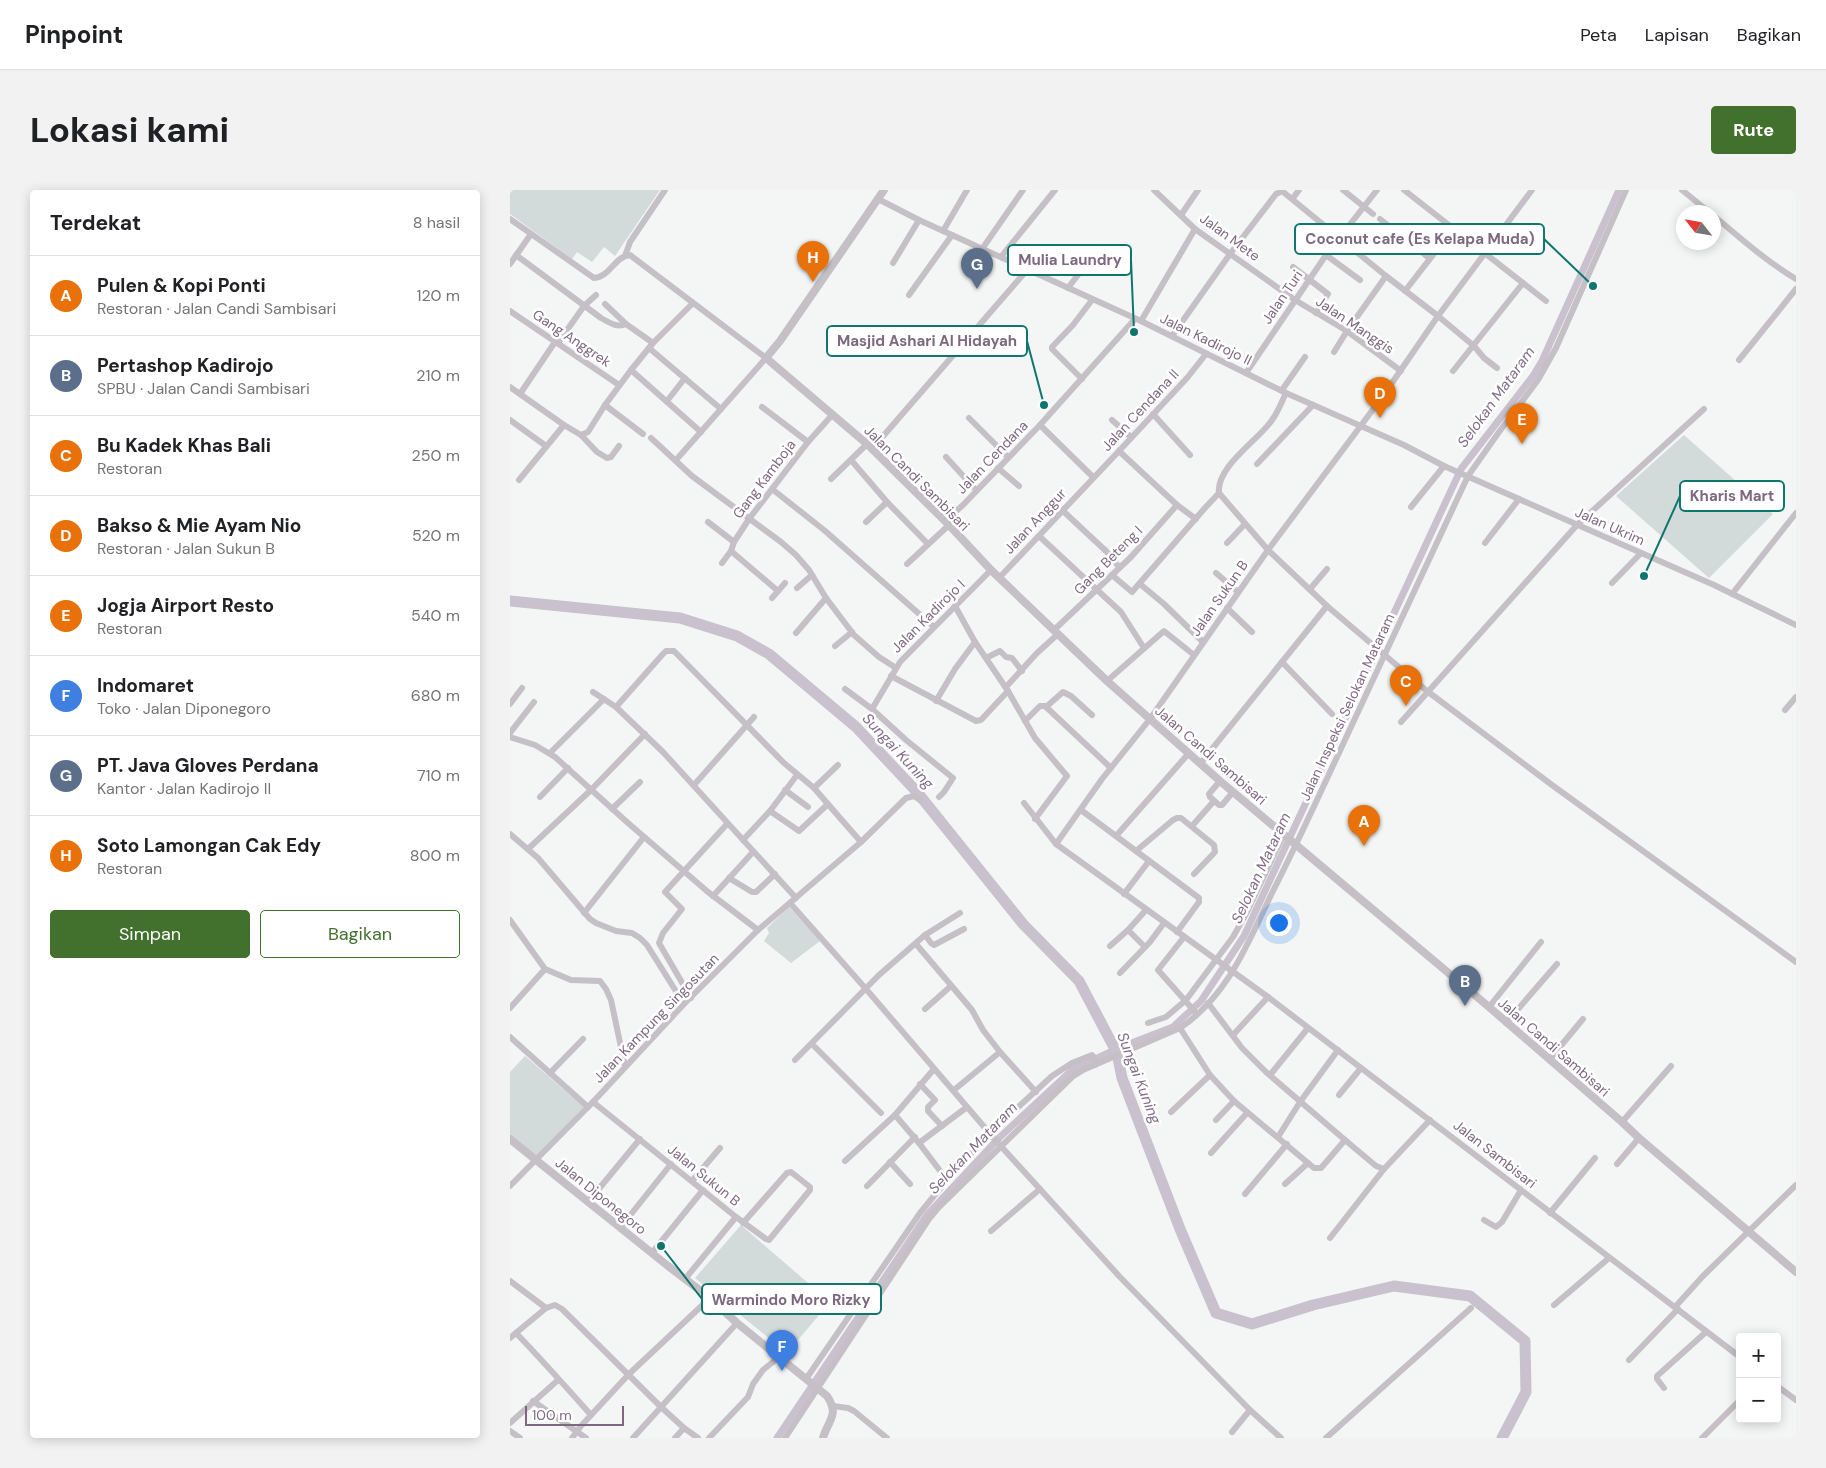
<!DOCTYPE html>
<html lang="id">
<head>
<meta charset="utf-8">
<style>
	:root { --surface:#fff; --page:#f2f2f2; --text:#202124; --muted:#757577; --line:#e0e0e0; --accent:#42702d }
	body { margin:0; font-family:"DM Sans",sans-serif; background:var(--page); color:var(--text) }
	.controls { position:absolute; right:15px; bottom:15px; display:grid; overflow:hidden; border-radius:5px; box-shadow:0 2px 12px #0003 }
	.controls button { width:45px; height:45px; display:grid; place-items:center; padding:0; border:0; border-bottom:1px solid var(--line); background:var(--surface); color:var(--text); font:25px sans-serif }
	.compass { position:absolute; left:1166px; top:15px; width:45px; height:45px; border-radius:50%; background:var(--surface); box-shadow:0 2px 12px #0003; rotate:301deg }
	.scale { position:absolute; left:15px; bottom:12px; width:99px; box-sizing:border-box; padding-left:5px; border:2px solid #7d6880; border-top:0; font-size:14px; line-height:18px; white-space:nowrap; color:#7d6880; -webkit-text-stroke:4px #fff; paint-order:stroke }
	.you { position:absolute; left:768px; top:732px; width:18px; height:18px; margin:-12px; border:4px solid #fff; border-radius:50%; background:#1a73e8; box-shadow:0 0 0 8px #1a73e833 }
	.badge { display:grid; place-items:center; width:32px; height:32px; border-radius:50%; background:var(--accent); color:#fff; font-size:16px; font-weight:700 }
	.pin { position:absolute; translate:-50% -41px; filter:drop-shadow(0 1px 2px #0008) }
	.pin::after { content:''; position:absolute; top:26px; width:18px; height:15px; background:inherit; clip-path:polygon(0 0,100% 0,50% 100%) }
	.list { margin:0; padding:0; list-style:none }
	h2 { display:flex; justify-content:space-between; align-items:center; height:65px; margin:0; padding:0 20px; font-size:21px }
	h2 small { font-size:16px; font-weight:400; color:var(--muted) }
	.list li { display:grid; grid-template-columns:32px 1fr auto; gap:15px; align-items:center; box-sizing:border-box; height:80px; padding:0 20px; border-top:1px solid var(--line) }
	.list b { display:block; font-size:19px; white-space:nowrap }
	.list p { margin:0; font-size:16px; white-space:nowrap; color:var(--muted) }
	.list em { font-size:16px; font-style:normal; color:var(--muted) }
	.actions { display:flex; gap:10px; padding:15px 20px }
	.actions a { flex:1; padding:11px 0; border:1px solid var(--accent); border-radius:5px; text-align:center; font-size:18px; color:var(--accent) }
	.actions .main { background:var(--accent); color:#fff }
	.map { position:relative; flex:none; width:1286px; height:1248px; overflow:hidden; border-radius:5px }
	header { display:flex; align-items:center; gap:30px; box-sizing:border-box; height:70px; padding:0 25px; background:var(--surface); border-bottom:1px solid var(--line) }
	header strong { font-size:24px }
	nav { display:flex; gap:28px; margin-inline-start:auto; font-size:18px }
	.intro { display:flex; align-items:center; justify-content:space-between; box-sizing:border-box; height:120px; padding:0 30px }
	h1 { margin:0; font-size:35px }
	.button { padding:12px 22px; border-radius:5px; background:var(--accent); color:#fff; font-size:18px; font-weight:700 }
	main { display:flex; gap:30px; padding:0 30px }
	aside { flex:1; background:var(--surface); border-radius:5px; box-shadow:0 2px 12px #0003 }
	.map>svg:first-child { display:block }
	.green { fill:#d2dada }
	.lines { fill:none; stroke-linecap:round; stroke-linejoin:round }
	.canal { stroke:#c9c1cd; stroke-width:7 }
	.river { stroke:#c9c1cd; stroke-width:11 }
	.minor { stroke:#c5bfc6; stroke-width:6 }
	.tertiary { stroke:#c5bfc6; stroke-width:8 }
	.labels { text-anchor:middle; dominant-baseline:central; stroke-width:5; stroke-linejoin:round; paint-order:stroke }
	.street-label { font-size:14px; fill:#7d6880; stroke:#fff }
	.water-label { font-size:15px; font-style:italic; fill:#826e8a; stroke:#fff }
	.leader { fill:none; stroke:#0f766e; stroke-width:2 }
	.callout-dot { fill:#0f766e; stroke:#fff; stroke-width:2 }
	.callout { fill:#fff; stroke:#0f766e; stroke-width:2 }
	.callout-label { font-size:15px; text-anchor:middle; font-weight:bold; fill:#7d6880 }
</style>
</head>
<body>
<header>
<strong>Pinpoint</strong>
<nav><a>Peta</a><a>Lapisan</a><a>Bagikan</a></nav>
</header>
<div class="intro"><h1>Lokasi kami</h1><a class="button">Rute</a></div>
<main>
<aside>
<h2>Terdekat<small>8 hasil</small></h2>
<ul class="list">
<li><span class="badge" style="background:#e8710a">A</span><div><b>Pulen &amp; Kopi Ponti</b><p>Restoran · Jalan Candi Sambisari</p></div><em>120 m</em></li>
<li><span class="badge" style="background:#5c6f8a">B</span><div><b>Pertashop Kadirojo</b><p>SPBU · Jalan Candi Sambisari</p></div><em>210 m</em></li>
<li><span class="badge" style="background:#e8710a">C</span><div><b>Bu Kadek Khas Bali</b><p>Restoran</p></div><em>250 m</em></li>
<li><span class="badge" style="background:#e8710a">D</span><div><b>Bakso &amp; Mie Ayam Nio</b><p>Restoran · Jalan Sukun B</p></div><em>520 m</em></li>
<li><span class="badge" style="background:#e8710a">E</span><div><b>Jogja Airport Resto</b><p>Restoran</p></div><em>540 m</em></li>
<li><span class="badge" style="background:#3f7fe0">F</span><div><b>Indomaret</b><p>Toko · Jalan Diponegoro</p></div><em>680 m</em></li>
<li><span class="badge" style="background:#5c6f8a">G</span><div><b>PT. Java Gloves Perdana</b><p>Kantor · Jalan Kadirojo II</p></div><em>710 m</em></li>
<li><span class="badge" style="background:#e8710a">H</span><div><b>Soto Lamongan Cak Edy</b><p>Restoran</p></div><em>800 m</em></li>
</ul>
<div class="actions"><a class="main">Simpan</a><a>Bagikan</a></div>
</aside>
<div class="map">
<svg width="1286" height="1248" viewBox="0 0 1286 1248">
	<rect width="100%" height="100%" fill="#f3f6f4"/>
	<g class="green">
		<polygon points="0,0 150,0 105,66 94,57 82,72 67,62 62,69 0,24"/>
		<polygon points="1174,245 1263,324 1199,388 1106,306"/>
		<polygon points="279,717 310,751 281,773 254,751 259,743 257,738"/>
		<polygon points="15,866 74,917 26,967 0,946 0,882"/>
		<polygon points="231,1035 320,1112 277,1163 185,1088"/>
	</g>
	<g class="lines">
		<polyline class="canal" points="267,1248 417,1025 490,947 562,880 611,857 663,837 691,811 734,746 951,279 1023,186 1032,171 1109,0"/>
		<polyline class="river" points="0,411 170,428 227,446 259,464 346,537 407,602 513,734 569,791 607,863 612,888 670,1039 706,1123 742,1134 803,1115 884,1096 960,1106 1015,1151 1016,1202 992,1248"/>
		<g class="minor">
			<polyline points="644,0 685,39 785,110 837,141 891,181"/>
			<polyline points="833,0 863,24"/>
			<polyline points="894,0 1036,111"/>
			<polyline points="1022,0 928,126 873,206 758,360 640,529 592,589 546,654 758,807 1230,1167"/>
			<polyline points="1172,0 1199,22"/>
			<polyline points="783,8 789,0"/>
			<polyline points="368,9 409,30 631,131 776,203 894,255 934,276 1204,395 1286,435"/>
			<polyline points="671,25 688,0"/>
			<path d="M1204,26C1230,48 1256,71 1286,89"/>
			<path d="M0,29L84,88C100,87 105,66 120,65L256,168L166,270"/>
			<polyline points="870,29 919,68"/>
			<polyline points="433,41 457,0"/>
			<polyline points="472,59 513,0"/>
			<path d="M6,65L91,128C100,133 107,138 116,134"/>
			<polyline points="816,65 850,90"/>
			<polyline points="115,66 120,52 155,0"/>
			<polyline points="491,67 545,0"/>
			<polyline points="383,73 409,30"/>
			<polyline points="0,74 21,44"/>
			<polyline points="783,77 818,104 806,123"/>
			<polyline points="558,98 589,57"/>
			<polyline points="895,101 943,39"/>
			<polyline points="399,105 442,45"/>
			<polyline points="95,114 116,134 143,153"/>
			<polyline points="0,121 109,195"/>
			<polyline points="631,131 685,39"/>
			<polyline points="662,146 720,64 766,4 772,1 876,86 928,126 964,156 974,168 987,178"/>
			<polyline points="48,153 74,116 86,105"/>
			<polyline points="139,158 211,219"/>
			<polyline points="824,162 837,141 876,86"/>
			<polyline points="1229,170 1286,99"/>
			<polyline points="121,180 191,242"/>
			<polyline points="943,181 1013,93"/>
			<polyline points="736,183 816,65 867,0"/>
			<polyline points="572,189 542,159 542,157 563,135 582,110"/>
			<polyline points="0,197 54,235 71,245 87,262 97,268 101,267 109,256"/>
			<polyline points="772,200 795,167"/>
			<path d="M776,203C771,213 767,225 759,234C745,252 706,278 709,303L758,360L817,416L917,501L1042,595L1286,772"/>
			<polyline points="10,204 45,152"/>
			<polyline points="157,211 175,188"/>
			<polyline points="95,215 133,244"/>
			<polyline points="252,217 298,252"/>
			<polyline points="643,224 680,265"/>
			<polyline points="459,228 498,267"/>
			<polyline points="0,230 36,256"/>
			<polyline points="602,230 621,247"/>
			<polyline points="530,235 583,287"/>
			<polyline points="71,245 78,242 95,215 121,180 143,153 183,113"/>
			<polyline points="141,248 182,286 271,352 286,365 299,380 316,408 344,445 369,467 386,478"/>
			<polyline points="362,259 517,80"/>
			<polyline points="609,261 667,315 686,329"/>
			<polyline points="436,267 466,300"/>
			<polyline points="341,270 377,312 356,332"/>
			<polyline points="747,274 803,215"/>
			<polyline points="488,278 509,296"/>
			<polyline points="321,289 357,254"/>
			<polyline points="9,290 54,235"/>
			<polyline points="262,299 314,340 424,437"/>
			<polyline points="377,312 418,354"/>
			<polyline points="901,317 934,276"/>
			<polyline points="552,320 597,362 609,377"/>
			<polyline points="435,331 453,315 530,235 625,129"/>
			<polyline points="198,332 224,352"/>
			<polyline points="529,346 611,422 634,458"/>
			<polyline points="717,353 735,334"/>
			<polyline points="975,353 1009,309"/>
			<polyline points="221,361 268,401"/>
			<polyline points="212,373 221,361 224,352 239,329 298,252 323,224"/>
			<polyline points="397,374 439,335"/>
			<polyline points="706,383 728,402"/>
			<polyline points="602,385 622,402 694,319 709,303"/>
			<polyline points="489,388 609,261 677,188 696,164"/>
			<polyline points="1102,393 1131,363"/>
			<polyline points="630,394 654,414 693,452"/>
			<polyline points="287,398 302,385"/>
			<polyline points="800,399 817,379"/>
			<polyline points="1222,404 1286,323"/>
			<polyline points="262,408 275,393"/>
			<polyline points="445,416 465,452 498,501 525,548 557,586 525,629"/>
			<polyline points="717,418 742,442"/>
			<polyline points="544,440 621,367 667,315"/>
			<polyline points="286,443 316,408"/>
			<polyline points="325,456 342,442"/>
			<polyline points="476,468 490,461 496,467 502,468 512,481"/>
			<polyline points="772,472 822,524"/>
			<polyline points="381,486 466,531 471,530 498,501"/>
			<polyline points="597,491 654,441 684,465"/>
			<polyline points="496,497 527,463 548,444"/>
			<polyline points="335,499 362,519 396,550 443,588 434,602 429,607"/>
			<polyline points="83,502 106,517 153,562 286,708"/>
			<polyline points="426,511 445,479 465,452"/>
			<polyline points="0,514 12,498"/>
			<polyline points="106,517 152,465 156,461 164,461 274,573 304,598 351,652"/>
			<polyline points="536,517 553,502 561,506 582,525"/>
			<polyline points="362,519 390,472 481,380"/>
			<polyline points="1275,520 1286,507"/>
			<polyline points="515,531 530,516 535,516 601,578"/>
			<polyline points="891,532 1067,335 1194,219"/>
			<polyline points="0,543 24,512"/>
			<polyline points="0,547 25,555 45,567 118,633 198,702 248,740"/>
			<polyline points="40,563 94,509"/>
			<polyline points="690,574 817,416"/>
			<polyline points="710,591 699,604 700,607 709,615 712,615 723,602"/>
			<polyline points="184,595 244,527"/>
			<polyline points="304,598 328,575"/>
			<polyline points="275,600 298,617"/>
			<polyline points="30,607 58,578"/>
			<polyline points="514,613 546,654"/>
			<polyline points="102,619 130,592"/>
			<polyline points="571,620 689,708 689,712 667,742"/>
			<polyline points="260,621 289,641 318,614"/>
			<polyline points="682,636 704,611"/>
			<polyline points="0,644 28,668 80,729 86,733 106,741 122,743 130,748 137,755 174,814"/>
			<polyline points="606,646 679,563"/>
			<polyline points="233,650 260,621 287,585"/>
			<polyline points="18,659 81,600 135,544"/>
			<polyline points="626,661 663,630 667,628 671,628 704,655 705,662 684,684"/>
			<polyline points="219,688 242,702 246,702 265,684"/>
			<polyline points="614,704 639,671"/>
			<polyline points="203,706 243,662"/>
			<polyline points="280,713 356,799 488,953 609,1086 740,1220 771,1248"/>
			<polyline points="74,723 134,647"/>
			<polyline points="0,730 35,779 61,790 90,791 96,799 101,810 115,876"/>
			<polyline points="618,740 635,757"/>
			<polyline points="415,745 421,753 424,755 454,739"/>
			<polyline points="674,747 648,780 687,824"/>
			<polyline points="406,754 462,820 473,840 490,862 526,902"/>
			<polyline points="600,756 618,740 636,720"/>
			<polyline points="610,783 640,752 654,733"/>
			<polyline points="181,808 149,753 153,743 172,719 155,702 217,634"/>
			<polyline points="698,813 732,858 756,882 835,950 866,976 874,979"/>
			<polyline points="979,817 1031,752"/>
			<polyline points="0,818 35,779"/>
			<polyline points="415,819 441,796"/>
			<polyline points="638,833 656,827 676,810 723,747 737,722 774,644"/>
			<polyline points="996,833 1047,774"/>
			<polyline points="670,838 700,885 724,911 804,978 811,978 835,950"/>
			<polyline points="723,845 758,807"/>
			<polyline points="0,847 78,917"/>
			<polyline points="302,854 371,923"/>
			<polyline points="285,870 369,785 415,745 450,723"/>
			<polyline points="1039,870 1073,829"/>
			<polyline points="40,883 73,849"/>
			<polyline points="760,885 798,838"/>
			<polyline points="410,894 425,910 418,917 418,921 432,936"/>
			<polyline points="444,900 490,862"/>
			<polyline points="829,905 851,878"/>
			<polyline points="83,912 226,1027 175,1089"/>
			<polyline points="661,922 700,885"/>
			<polyline points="385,925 409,953 457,917"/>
			<polyline points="706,930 724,911"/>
			<polyline points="1112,932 1161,876"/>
			<polyline points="768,947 790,912 828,860"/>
			<polyline points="409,953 437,990"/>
			<polyline points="701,963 737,923"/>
			<polyline points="335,971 385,925 424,879"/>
			<polyline points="380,972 400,994"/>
			<polyline points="1107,974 1129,948"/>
			<polyline points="182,991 210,958"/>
			<polyline points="775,994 798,973"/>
			<polyline points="0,996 83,912 174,814 248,740 351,652 396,608 404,606 410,610"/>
			<polyline points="357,996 405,947"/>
			<polyline points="735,1004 777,954"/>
			<polyline points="78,1012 130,949"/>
			<polyline points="1040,1023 1085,968"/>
			<polyline points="226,1027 256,1049 259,1050 300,1000 300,997 281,982 277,983 233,1033"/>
			<polyline points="974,1030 986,1037 992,1032 1011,1000"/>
			<polyline points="110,1038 161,974"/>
			<polyline points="481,1041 530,999"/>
			<polyline points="820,1048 874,979 920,930"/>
			<polyline points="142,1063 193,1000"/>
			<polyline points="0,1091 36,1118 0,1148"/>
			<polyline points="1044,1115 1099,1068"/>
			<polyline points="1165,1117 1193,1086 1286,995"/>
			<polyline points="36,1118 45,1115 52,1119 151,1217 174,1238 188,1248"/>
			<path d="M6,1143C32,1170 56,1197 81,1225"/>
			<polyline points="1119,1170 1168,1119"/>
			<polyline points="296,1189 410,1023 437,990 480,943 542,886 562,873 582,865 584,867 585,875"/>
			<polyline points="1267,1196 1286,1210"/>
			<polyline points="1154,1198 1147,1189 1147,1186 1196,1142"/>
			<polyline points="23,1211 76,1248"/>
			<polyline points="323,1216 338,1218 344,1221 377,1248"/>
			<polyline points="0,1233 48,1190"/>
			<polyline points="0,1241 10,1248"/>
			<polyline points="722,1242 740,1220"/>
			<polyline points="62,1248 71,1236 119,1184 200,1108"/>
			<polyline points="123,1248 227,1133"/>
			<polyline points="165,1248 174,1238"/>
			<polyline points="199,1248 238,1207 243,1194 253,1180 269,1167"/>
			<path d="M275,1248L419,1029L428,1018L562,887L573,880L670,838C718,806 738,753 762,703C785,658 806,612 827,567C871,473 914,380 958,286L989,242L1028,190L1046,158L1116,0"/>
			<polyline points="816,1248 961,1118"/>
			<polyline points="1192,1248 1230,1210"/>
		</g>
		<g class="tertiary">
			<polyline points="374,0 270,151 256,168 357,254 439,335 481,380 597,491 710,591 979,817 1112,932 1129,948 1286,1082"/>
			<path d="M0,949L158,1076L200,1108L227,1133L317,1206C330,1225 318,1230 313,1248"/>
		</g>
	</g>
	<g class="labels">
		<g class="street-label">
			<text transform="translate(720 47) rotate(36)">Jalan Mete</text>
			<text transform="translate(772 107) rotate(-56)">Jalan Turi</text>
			<text transform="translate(845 135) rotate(34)">Jalan Manggis</text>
			<text transform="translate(62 148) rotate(34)">Gang Anggrek</text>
			<text transform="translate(696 149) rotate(26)">Jalan Kadirojo II</text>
			<text transform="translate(630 220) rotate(-47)">Jalan Cendana II</text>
			<text transform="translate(482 267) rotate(-46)">Jalan Cendana</text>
			<text transform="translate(407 288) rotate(45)">Jalan Candi Sambisari</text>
			<text transform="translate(254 289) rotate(-53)">Gang Kamboja</text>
			<text transform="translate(525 331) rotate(-47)">Jalan Anggur</text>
			<text transform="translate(1100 336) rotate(24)">Jalan Ukrim</text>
			<text transform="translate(598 370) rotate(-45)">Gang Beteng I</text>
			<text transform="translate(709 408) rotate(-55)">Jalan Sukun B</text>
			<text transform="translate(418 426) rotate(-45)">Jalan Kadirojo I</text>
			<text transform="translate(837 517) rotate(-65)">Jalan Inspeksi Selokan Mataram</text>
			<text transform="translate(701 565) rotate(41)">Jalan Candi Sambisari</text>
			<text transform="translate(146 828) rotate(-46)">Jalan Kampung Singosutan</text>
			<text transform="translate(1044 857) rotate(41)">Jalan Candi Sambisari</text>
			<text transform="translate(985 964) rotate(38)">Jalan Sambisari</text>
			<text transform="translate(194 985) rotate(39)">Jalan Sukun B</text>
			<text transform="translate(91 1006) rotate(39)">Jalan Diponegoro</text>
		</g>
		<g class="water-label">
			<text transform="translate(986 207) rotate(-54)">Selokan Mataram</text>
			<text transform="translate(388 561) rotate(47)">Sungai Kuning</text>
			<text transform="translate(751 678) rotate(-65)">Selokan Mataram</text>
			<text transform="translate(629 888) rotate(69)">Sungai Kuning</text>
			<text transform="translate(463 958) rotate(-46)">Selokan Mataram</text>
		</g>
	</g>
	<path class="leader" d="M1083 96L1034 49M624 142L621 70M534 215L517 151M1134 386L1170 306M151 1056L192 1109"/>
	<g class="callout-dot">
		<circle cx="1083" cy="96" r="5"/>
		<circle cx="624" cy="142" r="5"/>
		<circle cx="534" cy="215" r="5"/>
		<circle cx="1134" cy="386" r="5"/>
		<circle cx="151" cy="1056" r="5"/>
	</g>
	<g class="callout">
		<rect x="785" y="34" width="249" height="30" rx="5"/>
		<rect x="498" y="55" width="123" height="30" rx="5"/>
		<rect x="317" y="136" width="200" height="30" rx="5"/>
		<rect x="1170" y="291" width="104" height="30" rx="5"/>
		<rect x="192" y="1094" width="179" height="30" rx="5"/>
	</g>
	<g class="callout-label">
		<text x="910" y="54">Coconut cafe (Es Kelapa Muda)</text>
		<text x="560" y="75">Mulia Laundry</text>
		<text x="417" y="156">Masjid Ashari Al Hidayah</text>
		<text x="1222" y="311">Kharis Mart</text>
		<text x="281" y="1115">Warmindo Moro Rizky</text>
	</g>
</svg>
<div class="controls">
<button>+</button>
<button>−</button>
</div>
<svg class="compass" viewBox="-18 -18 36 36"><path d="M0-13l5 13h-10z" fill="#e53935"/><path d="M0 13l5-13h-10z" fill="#757577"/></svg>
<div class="scale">100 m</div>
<div class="you"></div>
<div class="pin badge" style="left:854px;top:656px;background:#e8710a">A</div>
<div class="pin badge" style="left:955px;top:816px;background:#5c6f8a">B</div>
<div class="pin badge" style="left:896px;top:516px;background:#e8710a">C</div>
<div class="pin badge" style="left:870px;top:228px;background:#e8710a">D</div>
<div class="pin badge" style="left:1012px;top:254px;background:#e8710a">E</div>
<div class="pin badge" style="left:272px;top:1181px;background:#3f7fe0">F</div>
<div class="pin badge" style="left:467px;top:99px;background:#5c6f8a">G</div>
<div class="pin badge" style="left:303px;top:92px;background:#e8710a">H</div>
</div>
</main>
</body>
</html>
